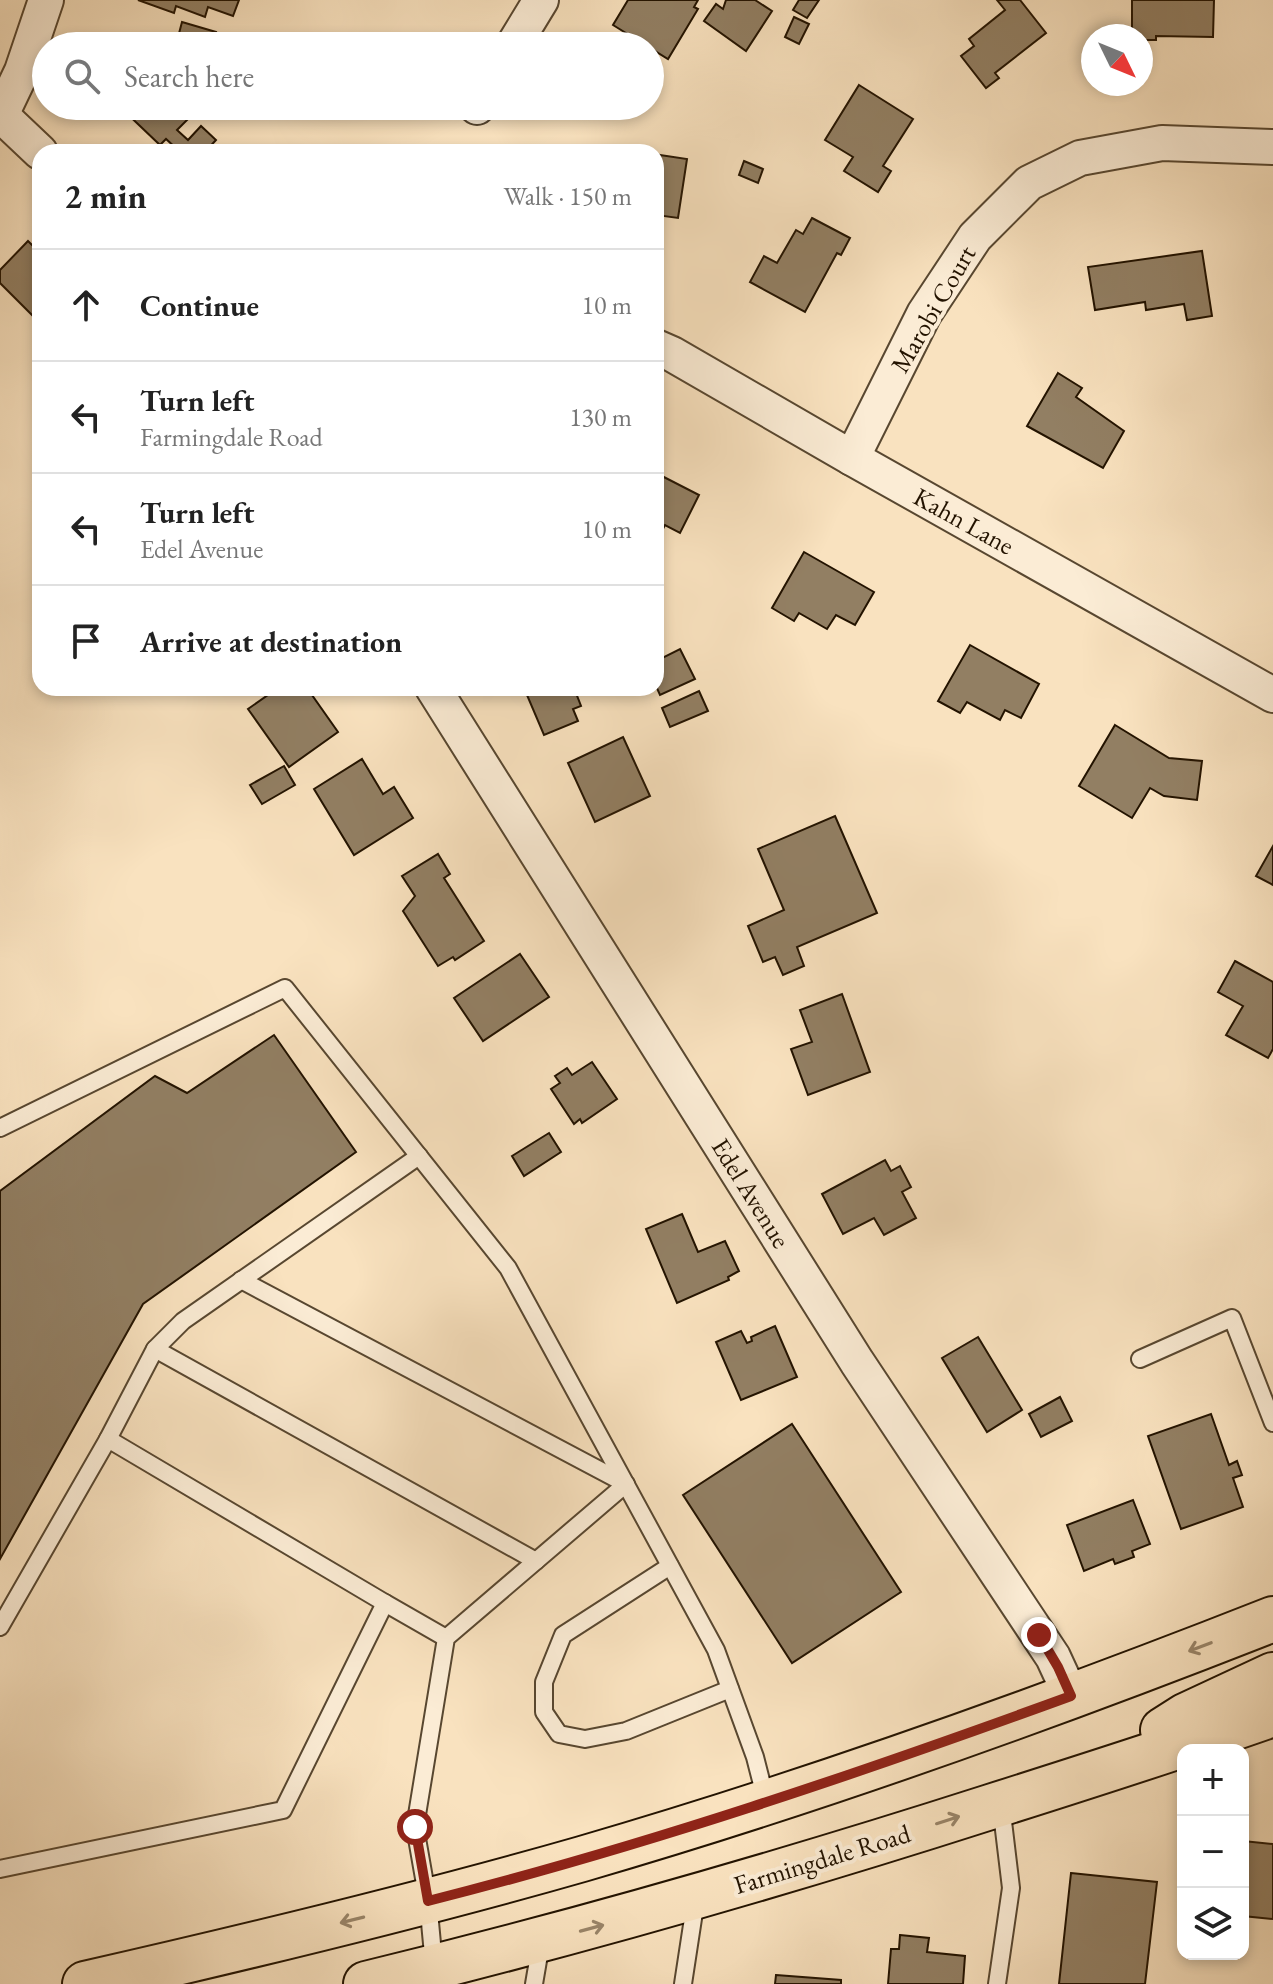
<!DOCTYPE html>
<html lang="en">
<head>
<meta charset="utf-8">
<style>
	:root { --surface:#fff; --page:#f6f6f6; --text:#222; --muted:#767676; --line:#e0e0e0 }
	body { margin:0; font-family:"EB Garamond",serif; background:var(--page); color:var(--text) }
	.controls { position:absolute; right:24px; bottom:24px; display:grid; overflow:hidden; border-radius:16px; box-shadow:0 4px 12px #0003 }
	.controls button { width:72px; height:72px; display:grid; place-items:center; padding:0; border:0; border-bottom:2px solid var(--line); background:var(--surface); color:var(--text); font:40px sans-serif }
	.compass { position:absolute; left:1081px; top:24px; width:72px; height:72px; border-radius:50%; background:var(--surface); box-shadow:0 4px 12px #0003; rotate:133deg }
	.stop { position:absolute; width:24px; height:24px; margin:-18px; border:6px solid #8f2418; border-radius:50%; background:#fff }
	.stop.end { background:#8f2418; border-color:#fff; box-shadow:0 2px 8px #0008 }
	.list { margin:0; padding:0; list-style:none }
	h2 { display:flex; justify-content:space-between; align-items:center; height:104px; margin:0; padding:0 32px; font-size:34px }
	h2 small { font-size:26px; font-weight:400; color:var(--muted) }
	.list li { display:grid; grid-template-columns:52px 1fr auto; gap:24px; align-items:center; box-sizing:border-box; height:112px; padding:0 32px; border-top:2px solid var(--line) }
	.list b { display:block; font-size:30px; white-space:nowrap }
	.list p { margin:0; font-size:26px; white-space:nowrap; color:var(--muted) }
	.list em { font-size:26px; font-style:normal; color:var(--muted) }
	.icon { flex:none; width:44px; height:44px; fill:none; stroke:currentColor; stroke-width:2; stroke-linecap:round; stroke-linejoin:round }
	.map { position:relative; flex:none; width:1273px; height:1984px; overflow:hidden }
	.search { position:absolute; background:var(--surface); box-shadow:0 4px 12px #0003; left:32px; top:32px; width:632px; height:88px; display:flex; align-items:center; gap:20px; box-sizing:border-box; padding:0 28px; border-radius:44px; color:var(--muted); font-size:30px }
	.panel { position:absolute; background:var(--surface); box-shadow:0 4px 12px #0003; left:32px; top:144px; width:632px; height:552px; border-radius:24px }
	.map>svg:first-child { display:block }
	.building { fill:#927f63; stroke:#231300; stroke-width:2 }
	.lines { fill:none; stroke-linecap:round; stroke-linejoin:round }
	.service-casing { stroke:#584730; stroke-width:20 }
	.minor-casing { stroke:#584730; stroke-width:38 }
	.primary-casing { stroke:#231300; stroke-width:48 }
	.service { stroke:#fbecd5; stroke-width:16 }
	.minor { stroke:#fbecd5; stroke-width:34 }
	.primary { stroke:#f9e2bf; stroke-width:44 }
	.oneway { stroke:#998569 }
	.route { stroke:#8f2418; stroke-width:10 }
	.labels { text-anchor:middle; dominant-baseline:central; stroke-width:8; stroke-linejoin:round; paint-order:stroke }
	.street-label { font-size:26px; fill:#231300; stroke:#fbecd5 }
</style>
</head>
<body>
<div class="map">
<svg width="1273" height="1984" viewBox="0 0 1273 1984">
	<rect width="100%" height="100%" fill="#f9e2bf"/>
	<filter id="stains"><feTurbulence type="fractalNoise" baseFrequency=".0025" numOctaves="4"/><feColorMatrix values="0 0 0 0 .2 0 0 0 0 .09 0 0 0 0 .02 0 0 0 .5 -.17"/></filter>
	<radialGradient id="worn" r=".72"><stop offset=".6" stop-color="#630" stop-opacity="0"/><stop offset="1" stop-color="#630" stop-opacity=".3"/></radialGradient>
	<g class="building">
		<polygon points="138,0 239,0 233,16 208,7 205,17 176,6 174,13"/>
		<polygon points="628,0 698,0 694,7 698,9 668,59 613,25"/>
		<polygon points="726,0 755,0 772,11 746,51 704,21 716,4 723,9"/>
		<polygon points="799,0 819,0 807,18 793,10"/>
		<polygon points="997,0 1020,0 1046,33 995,73 999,78 986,88 961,56 974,46 969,39 1005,10"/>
		<polygon points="1132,0 1214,0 1213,37 1156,36 1156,40 1141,40 1141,36 1132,36"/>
		<polygon points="794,17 809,24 799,44 785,37"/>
		<polygon points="182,22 216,32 212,46 193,46 177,41"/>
		<polygon points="859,85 913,119 883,166 891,171 878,192 844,171 853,157 825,140"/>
		<polygon points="119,106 187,106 194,113 177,130 188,140 201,126 216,140 205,152 176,152 178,150 166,139 160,145"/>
		<polygon points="660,155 687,159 678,218 656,215 656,175"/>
		<polygon points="744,161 763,169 758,183 739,175"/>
		<polygon points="812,218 850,238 841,255 837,253 805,312 750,282 764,256 777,263 796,230 803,234"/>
		<polygon points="28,241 40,253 40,311 34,317 0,283 0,270"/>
		<polygon points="1202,251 1212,316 1187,320 1184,304 1146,310 1145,302 1095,310 1088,267"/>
		<polygon points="1058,373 1082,388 1076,397 1124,431 1103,468 1027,426"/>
		<polygon points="656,473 699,495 680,533 665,525 656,542"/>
		<polygon points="804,552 874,592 855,625 836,615 827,629 799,613 794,621 772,608"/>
		<polygon points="970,645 1039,684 1021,718 1005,710 1000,720 967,702 960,713 938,701"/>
		<polygon points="680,649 695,679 660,695 656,686 656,661"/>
		<polygon points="278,688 323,688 312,695 338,732 289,767 248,709"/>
		<polygon points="524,688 574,688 581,706 573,709 578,721 544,735"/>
		<polygon points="699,691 708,711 670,727 662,708"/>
		<polygon points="1115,725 1169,758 1202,761 1197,800 1164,796 1150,788 1132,818 1079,786"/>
		<polygon points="623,737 650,796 595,822 568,763"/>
		<polygon points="362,759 383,794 394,787 413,818 354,855 314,789"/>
		<polygon points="284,766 295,785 262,804 250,785"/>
		<polygon points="835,816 877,913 797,947 804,966 783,975 775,957 763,962 748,926 784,910 758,849"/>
		<polygon points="1273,846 1273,885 1256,876"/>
		<polygon points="438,854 450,874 444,878 484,941 455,960 453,957 438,966 403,911 415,896 402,876"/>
		<polygon points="520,954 549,997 483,1041 454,998"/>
		<polygon points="1235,961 1273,982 1273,1049 1268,1058 1226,1035 1243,1006 1218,992"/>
		<polygon points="842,994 870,1072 808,1095 791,1049 812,1042 800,1010"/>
		<polygon points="274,1035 356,1152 143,1304 0,1559 0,1191 155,1076 187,1093"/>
		<polygon points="592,1062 617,1099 582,1123 580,1119 574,1124 551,1089 560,1083 555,1076 567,1068 572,1075"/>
		<polygon points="549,1133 561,1152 524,1176 512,1156"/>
		<polygon points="885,1160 891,1171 900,1166 911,1187 902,1192 916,1218 884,1235 874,1218 843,1234 822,1194"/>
		<polygon points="682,1214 698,1252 725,1241 739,1271 728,1277 729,1280 677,1303 646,1229"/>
		<polygon points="775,1326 797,1377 741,1400 716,1342 741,1331 747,1343 752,1341 751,1337"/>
		<polygon points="978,1337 1022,1410 987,1432 942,1358"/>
		<polygon points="1060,1397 1072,1421 1041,1437 1029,1414"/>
		<polygon points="1211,1414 1229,1465 1237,1461 1242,1475 1233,1478 1243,1507 1181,1529 1148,1436"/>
		<polygon points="792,1424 901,1592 792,1663 683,1495"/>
		<polygon points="1133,1500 1150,1544 1132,1551 1134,1557 1115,1564 1113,1559 1084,1571 1067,1525"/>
		<polygon points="1243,1841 1273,1844 1273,1919 1243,1916"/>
		<polygon points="1071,1873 1157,1882 1145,1984 1059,1984"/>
		<polygon points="900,1935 929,1938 927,1952 965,1956 963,1984 888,1984 891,1949 899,1949"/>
		<polygon points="776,1975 841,1980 841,1984 775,1984"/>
	</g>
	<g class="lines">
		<g class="service-casing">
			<g id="service">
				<polyline points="0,1128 285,988 508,1268 716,1650 755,1757 766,1800"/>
				<polyline points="241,1280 626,1484 446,1638 415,1827 428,1901 434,1965"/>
				<polyline points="155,1349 536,1561"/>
				<polyline points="1140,1359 1232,1318 1273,1423"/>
				<polyline points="108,1439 155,1349 183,1321 419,1156"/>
				<polyline points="670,1566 563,1635 544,1682 544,1712 559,1734 585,1739 626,1731 730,1689"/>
				<polyline points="0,1627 108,1439 385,1603"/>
				<polyline points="0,1869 283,1810 385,1603 446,1638"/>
				<polyline points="534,1984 541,1943"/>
				<polyline points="683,1984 696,1899"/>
				<polyline points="997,1984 1011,1888 1001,1805"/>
			</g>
		</g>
		<g class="minor-casing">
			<g id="minor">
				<polyline points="513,46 541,0"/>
				<polyline points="477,107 477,106"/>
				<polyline points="1,115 22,71 46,0"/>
				<polyline points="1,115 40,152"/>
				<polyline points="656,347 672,354 852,458 1273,695"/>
				<polyline points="852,458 924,314 975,237 1029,183 1080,158 1162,143 1273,147"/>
				<polyline points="433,688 857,1362 1053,1657 1071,1696"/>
			</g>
		</g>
		<g class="primary-casing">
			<g id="primary">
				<polyline points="1163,1730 1185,1716 1273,1675"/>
				<path d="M85,1984C252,1946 418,1906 582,1859C816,1791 1047,1708 1273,1619"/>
				<path d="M366,1984C576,1933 784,1873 990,1807C1085,1777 1179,1747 1273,1714"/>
			</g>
		</g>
		<use href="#service" class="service"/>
		<use href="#minor" class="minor"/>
		<use href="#primary" class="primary"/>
	</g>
	<defs><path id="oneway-shaft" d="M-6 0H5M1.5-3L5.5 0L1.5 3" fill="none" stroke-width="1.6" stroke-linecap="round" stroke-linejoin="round" transform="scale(2)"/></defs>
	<g class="oneway">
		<use href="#oneway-shaft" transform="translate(1200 1647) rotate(159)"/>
		<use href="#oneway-shaft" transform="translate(948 1820) rotate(-18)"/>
		<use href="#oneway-shaft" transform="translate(352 1920) rotate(166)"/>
		<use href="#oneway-shaft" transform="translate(592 1928) rotate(-15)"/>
	</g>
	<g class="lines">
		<path class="route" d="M415,1827L428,1901C646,1846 860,1773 1071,1696L1058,1667L1039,1635"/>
	</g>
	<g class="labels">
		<g class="street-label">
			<text transform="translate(933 309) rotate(-60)">Marobi Court</text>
			<text transform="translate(964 521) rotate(29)">Kahn Lane</text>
			<text transform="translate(751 1193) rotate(58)">Edel Avenue</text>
			<text transform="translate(822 1859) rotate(-17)">Farmingdale Road</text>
		</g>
	</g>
	<rect width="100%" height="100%" filter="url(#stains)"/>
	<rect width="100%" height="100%" fill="url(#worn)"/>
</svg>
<div class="controls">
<button>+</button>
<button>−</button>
<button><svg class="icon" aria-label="layers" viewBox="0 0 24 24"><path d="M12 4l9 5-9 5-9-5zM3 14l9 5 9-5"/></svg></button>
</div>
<svg class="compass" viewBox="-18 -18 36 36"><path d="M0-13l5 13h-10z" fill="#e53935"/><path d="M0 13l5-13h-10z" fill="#767676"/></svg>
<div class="stop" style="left:415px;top:1827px"></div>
<div class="stop end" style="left:1039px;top:1635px"></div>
<div class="search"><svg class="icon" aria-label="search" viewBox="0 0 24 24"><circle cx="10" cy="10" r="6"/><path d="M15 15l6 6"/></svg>Search here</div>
<section class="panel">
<h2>2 min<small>Walk · 150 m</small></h2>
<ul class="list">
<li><svg class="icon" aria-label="ahead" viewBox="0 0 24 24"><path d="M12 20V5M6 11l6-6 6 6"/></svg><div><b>Continue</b></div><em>10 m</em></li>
<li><svg class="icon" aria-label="left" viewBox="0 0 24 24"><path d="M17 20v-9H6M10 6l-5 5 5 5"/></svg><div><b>Turn left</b><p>Farmingdale Road</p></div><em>130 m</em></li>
<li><svg class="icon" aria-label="left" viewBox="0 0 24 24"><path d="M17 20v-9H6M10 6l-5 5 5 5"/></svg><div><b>Turn left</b><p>Edel Avenue</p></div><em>10 m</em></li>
<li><svg class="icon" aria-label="arrive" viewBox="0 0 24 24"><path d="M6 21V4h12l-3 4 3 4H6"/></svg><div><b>Arrive at destination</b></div></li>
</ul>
</section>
</div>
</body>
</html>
